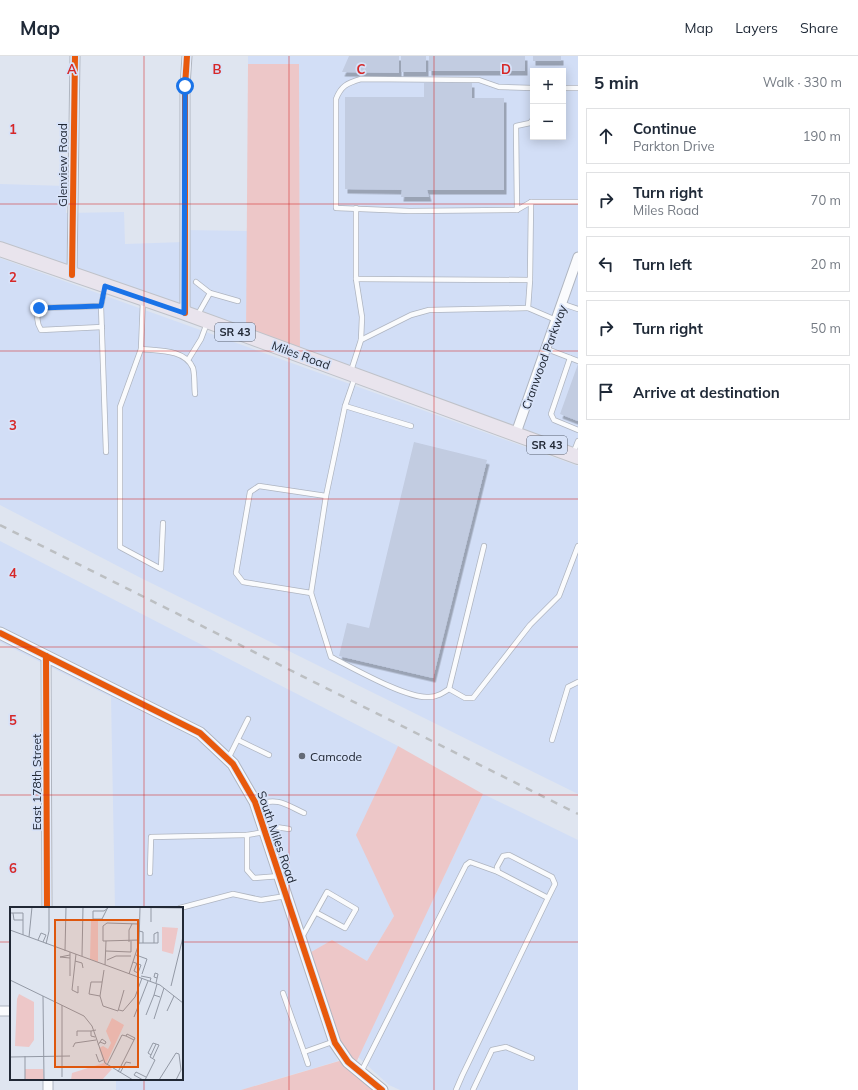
<!DOCTYPE html>
<html lang="en">
<head>
<meta charset="utf-8">
<style>
	:root { --surface:#fff; --page:#f2f2f3; --text:#1f2937; --muted:#747a83; --line:#e0e1e3 }
	body { margin:0; font-family:Mulish,sans-serif; background:var(--page); color:var(--text) }
	.controls { position:absolute; right:12px; top:12px; display:grid; overflow:hidden; border-radius:0px; box-shadow:0 2px 10px #0003 }
	.controls button { width:36px; height:36px; display:grid; place-items:center; padding:0; border:0; border-bottom:1px solid var(--line); background:var(--surface); color:var(--text); font:20px sans-serif }
	.stop { position:absolute; width:12px; height:12px; margin:-9px; border:3px solid #1a73e8; border-radius:50%; background:#fff }
	.stop.end { background:#1a73e8; border-color:#fff; box-shadow:0 1px 4px #0008 }
	.list { margin:0; padding:0; list-style:none }
	h2 { display:flex; justify-content:space-between; align-items:center; height:52px; margin:0; padding:0 16px; font-size:17px }
	h2 small { font-size:13px; font-weight:400; color:var(--muted) }
	.list li { display:grid; grid-template-columns:26px 1fr auto; gap:12px; align-items:center; box-sizing:border-box; height:56px; margin:0 8px 8px; padding:0 8px; border:1px solid var(--line); border-radius:0px }
	.list b { display:block; font-size:15px; white-space:nowrap }
	.list p { margin:0; font-size:13px; white-space:nowrap; color:var(--muted) }
	.list em { font-size:13px; font-style:normal; color:var(--muted) }
	.icon { flex:none; width:22px; height:22px; fill:none; stroke:currentColor; stroke-width:2; stroke-linecap:round; stroke-linejoin:round }
	.map { position:relative; flex:none; width:578px; height:1034px; overflow:hidden }
	header { display:flex; align-items:center; gap:24px; box-sizing:border-box; height:56px; padding:0 20px; background:var(--surface); border-bottom:1px solid var(--line) }
	header strong { font-size:19px }
	nav { display:flex; gap:22px; margin-inline-start:auto; font-size:14px }
	main { display:flex }
	aside { flex:1; background:var(--surface) }
	.map>svg:first-child { display:block }
	.built { fill:#d2def6; fill-rule:evenodd }
	.green { fill:#edc7c8 }
	.building { fill:#c2cce1; filter:url(#shadow) }
	.lines { fill:none; stroke-linecap:round; stroke-linejoin:round }
	.service-casing { stroke:#afb5c0; stroke-width:6 }
	.minor-casing { stroke:#afb5c0; stroke-width:11 }
	.tertiary-casing { stroke:#afb5c0; stroke-width:13 }
	.primary-casing { stroke:#bfc2c9; stroke-width:16 }
	.service { stroke:#fafbfd; stroke-width:4.5 }
	.minor { stroke:#fafbfd; stroke-width:9 }
	.tertiary { stroke:#fafbfd; stroke-width:11 }
	.primary { stroke:#e9e4ed; stroke-width:14 }
	.rail { stroke:#bcbfc2; stroke-width:2.5; stroke-dasharray:7 7; stroke-linecap:butt }
	.cycleway-casing { stroke:#d7e2f8; stroke-width:8 }
	.cycleway { stroke:#e8590c; stroke-width:6 }
	.route { stroke:#1a73e8; stroke-width:5 }
	.grid { fill:none; stroke:#d62828; stroke-width:1; stroke-opacity:0.55 }
	.poi-dot { fill:#646a76; stroke:#d7e2f8; stroke-width:1.5 }
	.labels { text-anchor:middle; dominant-baseline:central; stroke-width:3.5; stroke-linejoin:round; paint-order:stroke }
	.shield { fill:#d7e2f8; stroke:#586070; stroke-width:1 }
	.shield-label { font-size:11px; font-weight:bold; fill:#212835 }
	.street-label { font-size:12px; fill:#212835; stroke:#d7e2f8 }
	.poi-label { font-size:12px; fill:#212835; stroke:#d7e2f8; text-anchor:start }
	.inset-road { fill:none; stroke:#9399a5; stroke-width:1 }
	.view { fill:#de570e; fill-opacity:0.15; stroke:#de570e; stroke-width:2 }
	.inset-edge { fill:none; stroke:#212835; stroke-width:2 }
	.grid-label { font-size:13px; text-anchor:middle; font-weight:bold; fill:#d62828; stroke:#d7e2f8; stroke-width:3.5; stroke-linejoin:round; paint-order:stroke }
</style>
</head>
<body>
<header>
<strong>Map</strong>
<nav><a>Map</a><a>Layers</a><a>Share</a></nav>
</header>
<main>
<div class="map">
<svg width="578" height="1034" viewBox="0 0 578 1034">
	<defs>
		<filter id="shadow"><feDropShadow dx="2.5" dy="4.5" stdDeviation="0" flood-color="#0004"/></filter>
	</defs>
	<rect width="100%" height="100%" fill="#dfe5f0"/>
	<g class="built">
		<path d="M248,0H578V401L300,299L299,9L248,8ZM533,15H563V81H533Z"/>
		<polygon points="0,128 66,130 66,157 124,156 125,188 184,186 185,174 248,175 246,279 0,193"/>
		<polygon points="0,202 578,410 578,738 139,521 0,449"/>
		<polygon points="0,485 398,690 357,779 394,860 367,905 332,884 314,895 301,900 323,969 338,1005 241,1034 116,1034 116,1023 182,1023 182,852 115,852 111,641 0,586"/>
		<polygon points="483,738 578,784 578,1034 400,1034 389,1029 358,1001"/>
	</g>
	<g class="green">
		<polygon points="248,8 299,8 300,299 246,279"/>
		<polygon points="398,690 483,738 354,1011 382,1034 241,1034 346,1003 306,899 332,884 367,905 394,860 356,779"/>
	</g>
	<g class="building">
		<polygon points="349,0 399,0 399,17 342,16"/>
		<rect x="401" y="0" width="25" height="16"/>
		<rect x="429" y="0" width="96" height="15"/>
		<rect x="533" y="0" width="28" height="5"/>
		<polygon points="424,27 472,27 472,42 504,42 504,134 427,134 429,141 401,141 402,134 345,133 345,41 424,41"/>
		<polygon points="578,308 578,365 560,358"/>
		<polygon points="414,386 487,404 433,622 339,600 347,567 369,572"/>
	</g>
	<g class="lines">
		<g class="service-casing">
			<g id="service">
				<path d="M533,32L499,31L479,24L361,23C347,27 341,30 336,43V152L410,155L517,154L531,146H578"/>
				<polyline points="563,32 578,32"/>
				<polyline points="517,154 516,70 530,67 533,63"/>
				<polyline points="356,223 530,224 531,146"/>
				<polyline points="530,224 528,252 556,264"/>
				<polyline points="196,226 210,237 197,260"/>
				<polyline points="105,231 101,250 106,396"/>
				<polyline points="210,237 238,245"/>
				<polyline points="143,244 141,293 120,351 120,491 161,513 163,467"/>
				<polyline points="563,248 578,253"/>
				<path d="M101,250L39,252C37,260 36,266 41,274L102,271"/>
				<polyline points="361,284 411,259 429,254 528,252"/>
				<path d="M141,293C158,295 185,293 193,312C195,320 194,330 195,338"/>
				<polyline points="547,293 578,305"/>
				<polyline points="570,302 551,358 554,364 578,374"/>
				<polyline points="188,304 201,283 207,267"/>
				<polyline points="351,315 361,284 362,261 356,223 356,152"/>
				<polyline points="355,321 345,350 411,370"/>
				<polyline points="573,398 578,385"/>
				<polyline points="326,440 259,430 250,436 236,517 243,526 311,537 326,440 345,350"/>
				<path d="M311,537L331,601C353,612 407,643 429,641C437,641 443,637 449,633L484,490"/>
				<polyline points="449,633 465,642 473,642 530,569 559,540 578,490"/>
				<polyline points="238,684 269,699"/>
				<polyline points="552,684 568,631 578,626"/>
				<polyline points="228,703 248,663"/>
				<path d="M256,748C279,742 283,747 304,757"/>
				<polyline points="150,817 151,781 247,779"/>
				<polyline points="280,820 254,822 247,814 247,779 265,776 276,771 289,773"/>
				<polyline points="180,852 233,838 261,844 286,840"/>
				<polyline points="302,881 327,836 356,853 345,872 317,857"/>
				<polyline points="283,937 304,996 335,985"/>
				<polyline points="304,996 308,1008"/>
				<polyline points="361,1016 466,809 470,806 498,816"/>
				<polyline points="456,1034 462,1020 548,842 555,828 552,821 509,799 503,800 497,811 498,816 548,842"/>
				<polyline points="473,1034 492,994 506,991 532,1002"/>
			</g>
		</g>
		<g class="minor-casing">
			<g id="minor">
				<polyline points="72,219 75,0"/>
				<polyline points="185,257 185,30 187,0"/>
				<polyline points="516,377 578,201"/>
				<polyline points="46,600 47,852"/>
				<polyline points="0,955 11,955"/>
				<polyline points="48,1023 48,1034"/>
			</g>
		</g>
		<g class="tertiary-casing">
			<polyline id="tertiary" points="0,577 200,677 233,708 255,746 335,987 348,1006 382,1034"/>
		</g>
		<g class="primary-casing">
			<polyline id="primary" points="0,193 185,257 578,401"/>
		</g>
		<use href="#service" class="service"/>
		<use href="#minor" class="minor"/>
		<use href="#tertiary" class="tertiary"/>
		<use href="#primary" class="primary"/>
		<polyline class="rail" points="0,469 578,758"/>
		<g class="cycleway-casing">
			<g id="cycleway">
				<polyline points="72,219 75,0"/>
				<polyline points="185,257 185,30 187,0"/>
				<polyline points="0,577 200,677 233,708 255,746 335,987 348,1006 382,1034"/>
				<polyline points="46,600 47,852"/>
			</g>
		</g>
		<use href="#cycleway" class="cycleway"/>
	</g>
	<g class="lines">
		<polyline class="route" points="39,252 101,250 105,230 184,257 185,30"/>
	</g>
	<path class="grid" d="M144,0V852M289,0V1034M434,0V1034M0,148H578M0,295H578M0,443H578M0,591H578M0,739H578M0,886H11M182,886H578M144,1023V1034"/>
	<circle class="poi-dot" cx="302" cy="700" r="4"/>
	<g class="labels">
		<g class="shield">
			<rect x="215" y="267" width="40" height="18" rx="3"/>
			<rect x="527" y="380" width="40" height="18" rx="3"/>
		</g>
		<g class="shield-label">
			<text x="235" y="276">SR 43</text>
			<text x="547" y="389">SR 43</text>
		</g>
		<g class="street-label">
			<text transform="translate(62 109) rotate(-90)">Glenview Road</text>
			<text transform="translate(301 299) rotate(20)">Miles Road</text>
			<text transform="translate(544 301) rotate(-70)">Cranwood Parkway</text>
			<text transform="translate(36 726) rotate(-90)">East 178th Street</text>
			<text transform="translate(277 781) rotate(71)">South Miles Road</text>
		</g>
		<g class="poi-label">
			<text x="310" y="700">Camcode</text>
		</g>
	</g>
	<g transform="translate(10 851)">
		<rect width="173" height="173" fill="#dfe5f0"/>
		<path d="M81,14H88V55L80,52ZM152,20L168,21L163,47L152,44ZM9,87L24,95V133L19,140L5,139L7,92ZM102,111L114,118L96,157L102,162L92,173H61L62,166L94,156L89,141L93,139L98,142L101,136L96,124ZM15,162H33L34,173H15Z" fill="#edc7c8"/>
		<path class="inset-road" d="M98,0L173,1M98,1L94,4H83V12H92L98,0M0,6H13V28M3,6L4,13H13M141,15V1M0,23L150,78L173,96M129,24L133,25V36M19,30L22,0M28,33L31,26L36,28L33,35M129,33L93,34V19L97,16L129,17M119,35V23L122,17M129,36H148V25L144,27V36M36,37L39,24V0M55,44L56,0M96,44L121,45V34M60,45V69M66,47L62,83L68,86V79M60,48L50,50L60,51M126,48L137,52L132,67M72,49L73,0M97,53L106,49H121M65,54L72,56L73,61M123,55L131,58L128,66M127,56L124,64L128,66M95,58L96,34M119,67L129,36L130,1M131,69L141,71L140,74M0,73L74,109L82,119L95,156L123,173M92,75H81L79,87L90,89L94,63M146,76L148,67L145,66L144,70L147,71M147,77L144,88L150,90M161,79L173,30M33,89L34,173M90,89L93,99L108,104L114,83M52,98V170M109,103L113,104L125,90L132,71M157,104L164,89M136,108L144,88M124,110L138,74M144,112L154,81M67,129V124H81M85,130L81,129V124L86,123M88,138L92,132L96,135L95,137L90,135M63,140L65,136L86,133M86,147L89,155L93,153M141,148L146,137M15,149V173M0,150L60,149M97,158L112,128L116,129M108,165L125,131L117,127L116,129L124,133M110,166L116,155L121,156M133,173L124,168L126,165L136,170M135,173L145,153L140,150L141,148L138,146L143,136L149,138L143,151M149,173L166,146L169,147L171,163L166,173"/>
		<path class="view" d="M45,13H128V160H45Z"/>
		<rect width="173" height="173" class="inset-edge"/>
	</g>
	<g class="grid-label">
		<text x="72" y="18">A</text>
		<text x="217" y="18">B</text>
		<text x="361" y="18">C</text>
		<text x="506" y="18">D</text>
		<text x="13" y="78">1</text>
		<text x="13" y="226">2</text>
		<text x="13" y="374">3</text>
		<text x="13" y="522">4</text>
		<text x="13" y="669">5</text>
		<text x="13" y="817">6</text>
	</g>
</svg>
<div class="controls">
<button>+</button>
<button>−</button>
</div>
<div class="stop" style="left:185px;top:30px"></div>
<div class="stop end" style="left:39px;top:252px"></div>
</div>
<aside>
<h2>5 min<small>Walk · 330 m</small></h2>
<ul class="list">
<li><svg class="icon" aria-label="ahead" viewBox="0 0 24 24"><path d="M12 20V5M6 11l6-6 6 6"/></svg><div><b>Continue</b><p>Parkton Drive</p></div><em>190 m</em></li>
<li><svg class="icon" aria-label="right" viewBox="0 0 24 24"><path d="M7 20v-9h11M14 6l5 5-5 5"/></svg><div><b>Turn right</b><p>Miles Road</p></div><em>70 m</em></li>
<li><svg class="icon" aria-label="left" viewBox="0 0 24 24"><path d="M17 20v-9H6M10 6l-5 5 5 5"/></svg><div><b>Turn left</b></div><em>20 m</em></li>
<li><svg class="icon" aria-label="right" viewBox="0 0 24 24"><path d="M7 20v-9h11M14 6l5 5-5 5"/></svg><div><b>Turn right</b></div><em>50 m</em></li>
<li><svg class="icon" aria-label="arrive" viewBox="0 0 24 24"><path d="M6 21V4h12l-3 4 3 4H6"/></svg><div><b>Arrive at destination</b></div></li>
</ul>
</aside>
</main>
</body>
</html>
